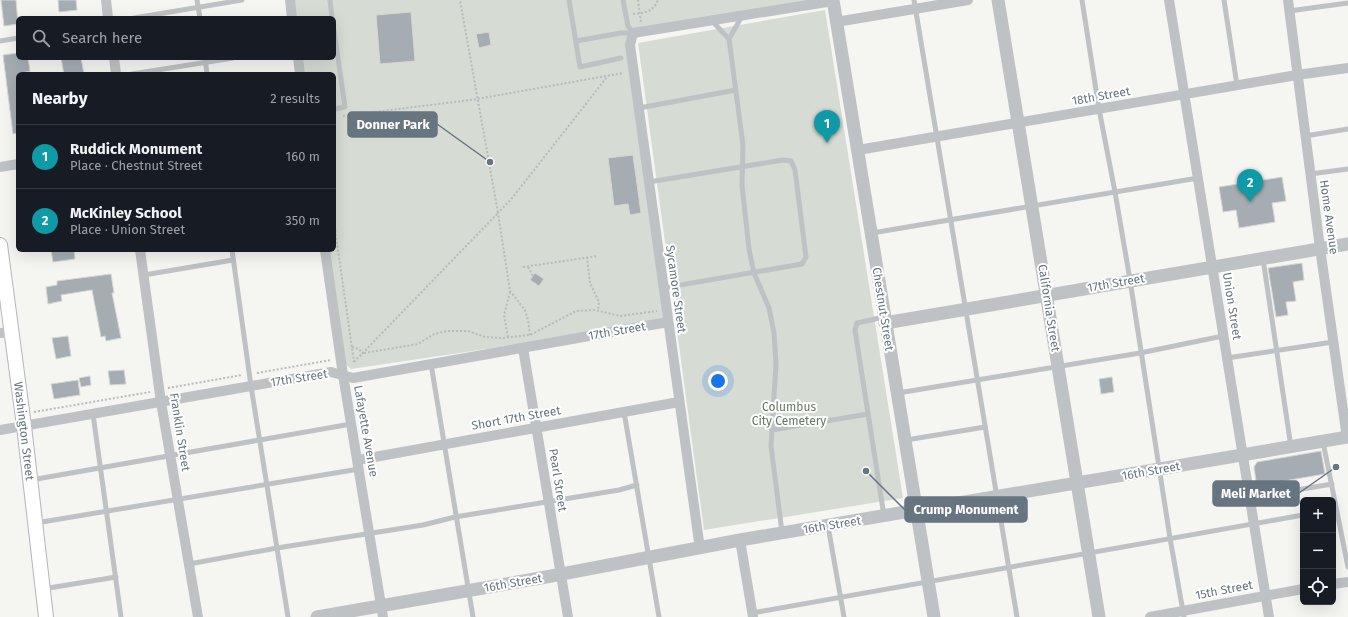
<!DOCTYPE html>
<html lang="en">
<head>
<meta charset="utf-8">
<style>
	:root { --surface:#171b24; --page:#242831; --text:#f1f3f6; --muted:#9ea1a6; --line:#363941; --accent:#2563eb }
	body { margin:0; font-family:"Fira Sans",sans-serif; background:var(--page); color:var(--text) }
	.controls { position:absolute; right:12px; bottom:12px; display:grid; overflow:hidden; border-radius:6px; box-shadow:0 4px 16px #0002 }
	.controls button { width:36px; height:36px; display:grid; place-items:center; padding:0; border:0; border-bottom:1px solid var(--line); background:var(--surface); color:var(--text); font:20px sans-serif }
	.you { position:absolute; left:718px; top:381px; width:14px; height:14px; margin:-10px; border:3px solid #fff; border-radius:50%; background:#1a73e8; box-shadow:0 0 0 6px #1a73e833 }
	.badge { display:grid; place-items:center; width:26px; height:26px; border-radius:50%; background:var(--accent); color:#fff; font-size:13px; font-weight:700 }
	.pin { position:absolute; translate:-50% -33px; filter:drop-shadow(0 1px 2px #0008) }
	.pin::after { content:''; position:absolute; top:21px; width:14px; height:12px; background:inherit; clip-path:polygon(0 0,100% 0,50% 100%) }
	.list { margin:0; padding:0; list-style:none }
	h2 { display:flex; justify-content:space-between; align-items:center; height:52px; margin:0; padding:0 16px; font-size:17px }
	h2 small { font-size:13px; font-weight:400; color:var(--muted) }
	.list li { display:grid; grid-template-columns:26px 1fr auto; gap:12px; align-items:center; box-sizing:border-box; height:64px; padding:0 16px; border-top:1px solid var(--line) }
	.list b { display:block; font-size:15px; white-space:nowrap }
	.list p { margin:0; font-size:13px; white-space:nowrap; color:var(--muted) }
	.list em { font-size:13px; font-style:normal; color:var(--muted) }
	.icon { flex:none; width:22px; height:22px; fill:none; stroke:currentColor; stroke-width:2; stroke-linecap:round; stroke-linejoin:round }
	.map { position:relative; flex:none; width:1348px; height:617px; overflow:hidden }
	.search { position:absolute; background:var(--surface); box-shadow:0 4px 16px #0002; left:16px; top:16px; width:320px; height:44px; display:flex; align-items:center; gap:10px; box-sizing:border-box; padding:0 14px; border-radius:6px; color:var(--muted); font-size:15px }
	.panel { position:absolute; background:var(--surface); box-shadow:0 4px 16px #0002; left:16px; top:72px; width:320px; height:180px; border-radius:6px }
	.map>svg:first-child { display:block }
	.green { fill:#d6dbd3 }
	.building { fill:#a6adb2; stroke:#d6d6d4 }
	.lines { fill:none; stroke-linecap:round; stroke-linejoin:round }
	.secondary-casing { stroke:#b1b6b9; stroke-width:16 }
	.path { stroke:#b8bbbd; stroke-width:2; stroke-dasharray:2 2; stroke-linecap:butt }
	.service { stroke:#bec2c5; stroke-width:5 }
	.minor { stroke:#bec2c5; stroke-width:10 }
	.tertiary { stroke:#bec2c5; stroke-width:13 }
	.secondary { stroke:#fff; stroke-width:14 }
	.labels { text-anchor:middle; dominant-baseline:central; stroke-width:4; stroke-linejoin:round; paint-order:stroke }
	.street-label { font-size:12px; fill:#677580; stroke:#fff }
	.park-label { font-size:12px; fill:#697865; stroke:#fff }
	.leader { fill:none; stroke:#677580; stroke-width:1.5 }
	.callout-dot { fill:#677580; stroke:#fff; stroke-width:1.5 }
	.callout { fill:#677580; stroke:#677580; stroke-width:1.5 }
	.callout-label { font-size:13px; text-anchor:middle; font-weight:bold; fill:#fff }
</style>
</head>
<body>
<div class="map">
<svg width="1348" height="617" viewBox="0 0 1348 617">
	<rect width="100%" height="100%" fill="#f5f5f2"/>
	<g class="green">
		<polygon points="290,0 833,0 633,33 668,322 351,369 341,360 325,250 334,250 334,74 300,74 298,58 334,58 334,18 293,18"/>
		<polygon points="825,10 903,498 704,530 638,43"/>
	</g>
	<g class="building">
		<polygon points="1,0 16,0 18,24 4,26"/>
		<polygon points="58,0 76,0 77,10 59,12"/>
		<polygon points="411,12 415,61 380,64 376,15"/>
		<polygon points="489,32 491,45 479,48 476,34"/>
		<polygon points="18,53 18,58 28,58 30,71 18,74 18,133 13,134 3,55"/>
		<polygon points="61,58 81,58 84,74 64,74"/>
		<polygon points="633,155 641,213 630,215 628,204 614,206 608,158"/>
		<polygon points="1282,177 1286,201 1272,203 1275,222 1239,228 1236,210 1223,212 1219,187"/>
		<polygon points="51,250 74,250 75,259 53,262"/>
		<polygon points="1302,263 1304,280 1293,282 1296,301 1286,302 1288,315 1276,317 1268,268"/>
		<polygon points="535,273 544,279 539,286 530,280"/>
		<polygon points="111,274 114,293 112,293 121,338 106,341 105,336 101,337 92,290 61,295 62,301 48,304 46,287 57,285 57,281"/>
		<polygon points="68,336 71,356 56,359 52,338"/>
		<polygon points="124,370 126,384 110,385 108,371"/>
		<polygon points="90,376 91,385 81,387 79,378"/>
		<polygon points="1112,377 1114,392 1101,394 1099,379"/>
		<polygon points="78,380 80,395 54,399 51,384"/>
		<polygon points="1321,451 1325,474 1284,481 1284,484 1257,488 1254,467 1257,462"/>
	</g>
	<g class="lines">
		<g class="secondary-casing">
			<polyline id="secondary" points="0,245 24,426 46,617"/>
		</g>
		<g class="path">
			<polyline points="638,0 641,23"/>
			<path d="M633,14C645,13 653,12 658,0"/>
			<polyline points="343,116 477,99 623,73"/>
			<polyline points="334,222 354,362"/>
			<polyline points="587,257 590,283 599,302 598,311"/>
			<polyline points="523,267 598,256"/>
			<polyline points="528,267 533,276"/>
			<polyline points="530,335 528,320 525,310 510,291 498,213 513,197 607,77"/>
			<polyline points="508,337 504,315 510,292"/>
			<polyline points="352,347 359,349 363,354"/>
			<polyline points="364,353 418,344 434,334 447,331 468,331 485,337 502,338 530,335 576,311 595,310 620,316 657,311"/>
			<polyline points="354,362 498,213 460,0"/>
			<polyline points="257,373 331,360"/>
			<polyline points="168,388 242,375"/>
			<polyline points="34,412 150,392"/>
		</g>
		<g class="service">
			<polyline points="197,0 200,18"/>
			<polyline points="330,0 332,18"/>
			<polyline points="569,0 580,67 621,58"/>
			<polyline points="623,0 628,26 633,33"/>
			<polyline points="914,0 1017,617"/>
			<polyline points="1082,0 1099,109 1115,192 1130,280 1170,538 1184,617"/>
			<polyline points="1224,0 1237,85"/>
			<polyline points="1289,11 1348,3"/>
			<polyline points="742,16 729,39 743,145 742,185 749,249 754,273 769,308 774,333 776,364 771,446 782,532"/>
			<polyline points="134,18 242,0"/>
			<polyline points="712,21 729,39"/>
			<polyline points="334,30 345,107 334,109"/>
			<polyline points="0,41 18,38"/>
			<polyline points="576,41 621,33 633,33"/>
			<polyline points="205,58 207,74"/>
			<polyline points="132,74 233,58"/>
			<polyline points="639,108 736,90"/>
			<polyline points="1305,136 1348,129"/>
			<polyline points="1310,174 1348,169"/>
			<polyline points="649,182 783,160 791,161 795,170 806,257 802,264 663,288"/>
			<polyline points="872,233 1198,178"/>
			<polyline points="232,250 251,386 288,617"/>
			<polyline points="1263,259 1291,447"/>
			<polyline points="144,275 233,260"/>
			<polyline points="884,317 857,323 855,330 884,516"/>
			<polyline points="1227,358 1333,342"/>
			<polyline points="431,364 473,617"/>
			<polyline points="898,393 1140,353 1223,336"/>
			<polyline points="624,412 659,617"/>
			<polyline points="93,414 121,617"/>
			<polyline points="772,430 868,414"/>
			<polyline points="906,440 985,427"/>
			<polyline points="1323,442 1348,567"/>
			<polyline points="31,480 351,424"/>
			<polyline points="1250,498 1332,484"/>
			<polyline points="36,523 359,469"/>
			<polyline points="828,526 844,617"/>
			<polyline points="189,564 277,548 423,525 455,517 619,490 637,485"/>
			<polyline points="43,589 116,577"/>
			<polyline points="752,613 1303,515"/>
		</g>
		<g class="minor">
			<polyline points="106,0 108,18"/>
			<polyline points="290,0 292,18"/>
			<polyline points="1169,0 1269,617"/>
			<polyline points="1288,0 1320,248 1347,438"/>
			<polyline points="836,22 968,0"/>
			<polyline points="114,58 116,74"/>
			<polyline points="298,58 300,74"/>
			<polyline points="858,150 1297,75 1348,68"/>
			<polyline points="0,167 18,164"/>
			<polyline points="140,250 161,402 198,617"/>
			<polyline points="325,250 343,375 383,617"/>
			<polyline points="0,333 11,332"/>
			<polyline points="523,348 568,617"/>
			<polyline points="0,430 331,372 353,378 668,322"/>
			<polyline points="358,460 679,402"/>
			<polyline points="740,540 753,617"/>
			<polyline points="700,549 630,45 633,33 833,1"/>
			<polyline points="1333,584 1348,582"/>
			<polyline points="1150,617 1303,589"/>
		</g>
		<g class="tertiary">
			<polyline points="833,0 934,617"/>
			<polyline points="998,0 1099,617"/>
			<polyline points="885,323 1348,244"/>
			<polyline points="317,617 546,577 740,540 1348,437"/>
		</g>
		<use href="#secondary" class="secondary"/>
	</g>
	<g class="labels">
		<g class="street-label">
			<text transform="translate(1101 96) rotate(-10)">18th Street</text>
			<text transform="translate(1329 217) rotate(82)">Home Avenue</text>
			<text transform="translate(1116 283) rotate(-10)">17th Street</text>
			<text transform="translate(676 289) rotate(82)">Sycamore Street</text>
			<text transform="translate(1232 306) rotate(81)">Union Street</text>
			<text transform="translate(1049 308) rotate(81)">California Street</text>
			<text transform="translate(883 309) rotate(81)">Chestnut Street</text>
			<text transform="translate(617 331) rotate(-10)">17th Street</text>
			<text transform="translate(299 378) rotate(-9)">17th Street</text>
			<text transform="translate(516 418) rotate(-10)">Short 17th Street</text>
			<text transform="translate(24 431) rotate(83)">Washington Street</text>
			<text transform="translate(366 431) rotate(80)">Lafayette Avenue</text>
			<text transform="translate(180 432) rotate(81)">Franklin Street</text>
			<text transform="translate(1151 471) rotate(-10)">16th Street</text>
			<text transform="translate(558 480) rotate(81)">Pearl Street</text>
			<text transform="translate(832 525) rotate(-9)">16th Street</text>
			<text transform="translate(513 583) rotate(-10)">16th Street</text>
			<text transform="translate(1224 590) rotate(-11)">15th Street</text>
		</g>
		<g class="park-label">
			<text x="789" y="407">Columbus<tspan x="789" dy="14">City Cemetery</tspan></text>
		</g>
	</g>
	<path class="leader" d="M490 162L437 124M1336 467L1299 493M866 471L905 510"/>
	<g class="callout-dot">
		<circle cx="490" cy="162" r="4"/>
		<circle cx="1336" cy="467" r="4"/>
		<circle cx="866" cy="471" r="4"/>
	</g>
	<g class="callout">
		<rect x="348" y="112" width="89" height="25" rx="4"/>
		<rect x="1213" y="481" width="86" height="25" rx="4"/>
		<rect x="905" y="497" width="122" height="25" rx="4"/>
	</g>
	<g class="callout-label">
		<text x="393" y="129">Donner Park</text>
		<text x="1256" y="498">Meli Market</text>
		<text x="966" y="514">Crump Monument</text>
	</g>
</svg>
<div class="controls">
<button>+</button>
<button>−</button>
<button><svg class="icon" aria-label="locate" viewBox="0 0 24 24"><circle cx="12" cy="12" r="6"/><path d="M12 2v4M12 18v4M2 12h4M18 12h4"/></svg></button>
</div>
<div class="you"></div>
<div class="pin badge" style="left:827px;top:143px;background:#0f9aa8">1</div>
<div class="pin badge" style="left:1250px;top:202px;background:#0f9aa8">2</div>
<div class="search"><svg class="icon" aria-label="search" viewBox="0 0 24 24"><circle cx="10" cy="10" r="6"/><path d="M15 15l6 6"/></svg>Search here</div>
<section class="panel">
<h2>Nearby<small>2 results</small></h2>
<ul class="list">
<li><span class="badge" style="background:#0f9aa8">1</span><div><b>Ruddick Monument</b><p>Place · Chestnut Street</p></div><em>160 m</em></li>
<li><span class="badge" style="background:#0f9aa8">2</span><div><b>McKinley School</b><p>Place · Union Street</p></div><em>350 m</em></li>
</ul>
</section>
</div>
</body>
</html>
